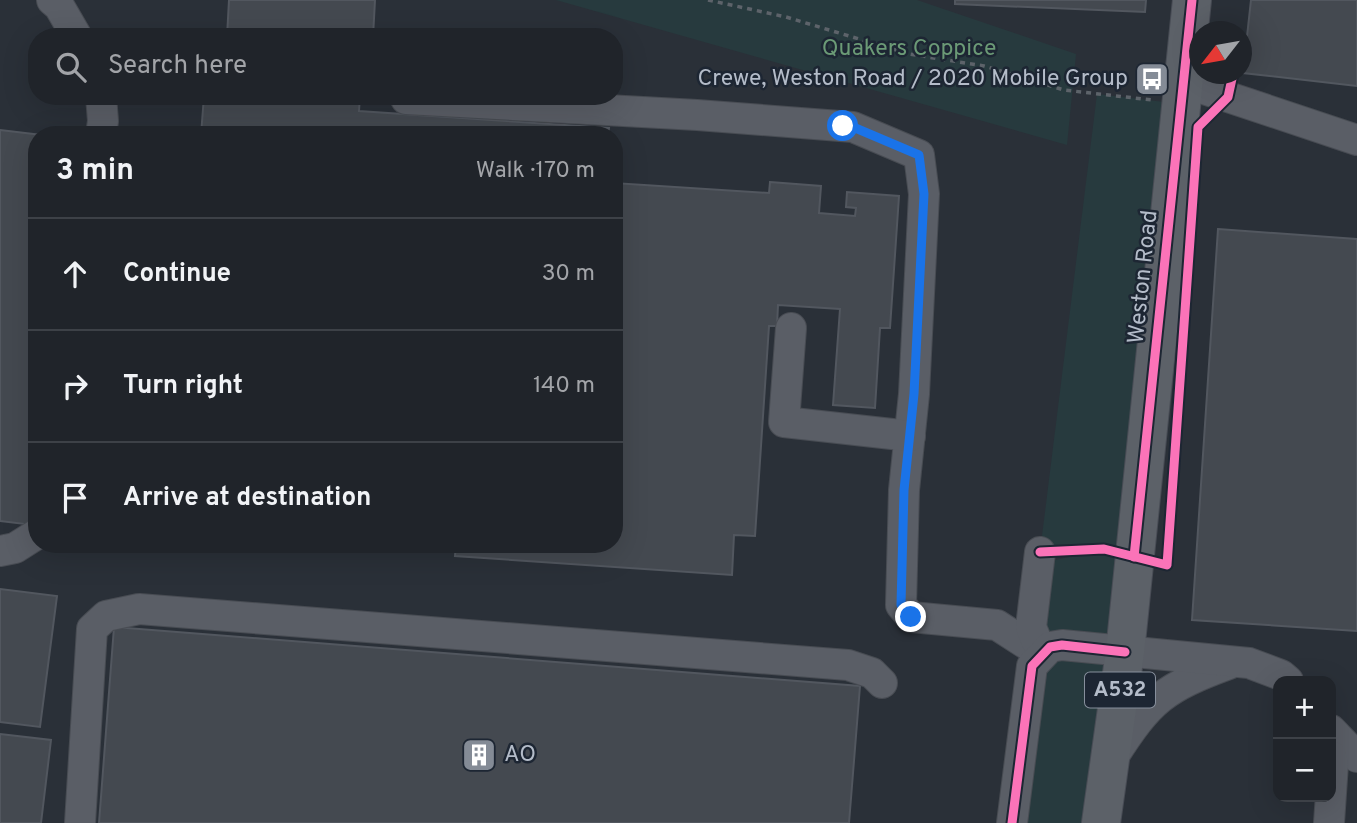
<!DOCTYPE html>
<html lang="en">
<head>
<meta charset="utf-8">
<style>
	:root { --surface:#20242a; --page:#282c32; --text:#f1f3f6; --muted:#a2a4a8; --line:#3d4147 }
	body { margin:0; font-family:Overpass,sans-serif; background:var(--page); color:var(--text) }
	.controls { position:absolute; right:21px; bottom:21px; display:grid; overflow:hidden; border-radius:14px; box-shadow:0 7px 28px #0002 }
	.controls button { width:63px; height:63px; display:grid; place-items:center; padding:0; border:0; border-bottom:2px solid var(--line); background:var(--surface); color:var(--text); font:35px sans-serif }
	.compass { position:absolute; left:1189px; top:21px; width:63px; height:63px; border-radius:50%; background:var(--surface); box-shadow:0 7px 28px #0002; rotate:239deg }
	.stop { position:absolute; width:21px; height:21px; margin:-16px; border:5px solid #1a73e8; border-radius:50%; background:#fff }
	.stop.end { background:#1a73e8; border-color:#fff; box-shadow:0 2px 7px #0008 }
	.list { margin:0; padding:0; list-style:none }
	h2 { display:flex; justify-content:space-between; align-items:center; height:91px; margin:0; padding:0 28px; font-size:30px }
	h2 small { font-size:23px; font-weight:400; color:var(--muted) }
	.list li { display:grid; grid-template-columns:46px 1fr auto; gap:21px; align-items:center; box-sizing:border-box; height:112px; padding:0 28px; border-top:2px solid var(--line) }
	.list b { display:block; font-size:26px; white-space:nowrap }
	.list em { font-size:23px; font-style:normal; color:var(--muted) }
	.icon { flex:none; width:38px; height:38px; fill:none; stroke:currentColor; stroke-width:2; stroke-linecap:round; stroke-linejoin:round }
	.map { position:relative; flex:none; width:1357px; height:823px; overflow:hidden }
	.search { position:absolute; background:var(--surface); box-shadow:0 7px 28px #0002; left:28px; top:28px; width:595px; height:77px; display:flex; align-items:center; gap:18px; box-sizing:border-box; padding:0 24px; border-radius:28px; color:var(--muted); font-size:26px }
	.panel { position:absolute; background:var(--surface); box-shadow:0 7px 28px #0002; left:28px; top:126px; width:595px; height:427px; border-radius:28px }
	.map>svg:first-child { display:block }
	.green { fill:#273a3e }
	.building { fill:#444950; stroke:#52575f; stroke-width:2 }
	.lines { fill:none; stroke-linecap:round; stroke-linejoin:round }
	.minor-casing { stroke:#484c53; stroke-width:32 }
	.major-casing { stroke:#484c55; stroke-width:40 }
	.path { stroke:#5d636a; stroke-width:3.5; stroke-dasharray:5 5; stroke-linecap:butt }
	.minor { stroke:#5a5e66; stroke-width:30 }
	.major { stroke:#5c6168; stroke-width:38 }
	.cycleway-casing { stroke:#1d2633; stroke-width:13 }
	.cycleway { stroke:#fb73b8; stroke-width:9 }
	.route { stroke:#1a73e8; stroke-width:9 }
	.labels { text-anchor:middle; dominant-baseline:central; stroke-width:5; stroke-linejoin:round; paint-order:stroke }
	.shield { fill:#1d2633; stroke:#878f9c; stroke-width:2 }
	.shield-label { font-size:21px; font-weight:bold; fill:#b4bcc9 }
	.park-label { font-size:23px; fill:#6b9a76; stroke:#1d2633 }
	.poi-label { font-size:23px; fill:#b4bcc9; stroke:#1d2633; text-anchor:end }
	.street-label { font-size:23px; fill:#b4bcc9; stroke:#1d2633 }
</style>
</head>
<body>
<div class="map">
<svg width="1357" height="823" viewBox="0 0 1357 823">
	<rect width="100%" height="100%" fill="#2a3038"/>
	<g class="green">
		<polygon points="556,0 917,0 1076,54 1067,145"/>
		<polygon points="1097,94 1181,104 1101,823 1012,823 1039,564 1098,550 1040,552"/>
	</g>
	<g class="building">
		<polygon points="229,0 375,0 373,37 227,37"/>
		<polygon points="955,0 1146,0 1145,12 955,4"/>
		<polygon points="1251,0 1357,0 1357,86 1243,73"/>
		<polygon points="384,31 432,33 432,37 383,37"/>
		<polygon points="204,96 360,96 359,111 609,128 608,135 201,135"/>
		<polygon points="0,130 42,135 37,135 37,490 33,525 0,521"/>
		<polygon points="770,182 821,186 819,213 855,216 856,208 846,207 847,192 899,196 890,328 880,328 875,408 833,405 840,309 778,305 777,326 769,326 755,536 734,535 732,575 455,556 456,544 614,544 614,183 769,193"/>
		<polygon points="1218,229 1357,239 1357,631 1192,620"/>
		<polygon points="0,589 57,596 40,727 0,722"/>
		<polygon points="114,627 860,686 849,823 99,823"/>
		<polygon points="0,734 51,740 41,823 0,823"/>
	</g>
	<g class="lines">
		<g class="minor-casing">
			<g id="minor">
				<polyline points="52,0 59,6 77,37"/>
				<polyline points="1183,82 1357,140"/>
				<polyline points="101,96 103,121 101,135"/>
				<polyline points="406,99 697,115 853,127 919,155 924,194 914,394 904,490 901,605 911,617 997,625 1042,654"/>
				<polyline points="791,328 784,422 910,436"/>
				<polyline points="0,551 15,548 37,534"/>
				<polyline points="1040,552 1031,627 1042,654"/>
				<polyline points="1331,730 1357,757"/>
				<path d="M1113,757C1150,699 1164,688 1229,664"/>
				<polyline points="80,823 92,629 106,616 139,609 848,665 872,673 882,683"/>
				<polyline points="1012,823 1032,666 1050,647 1062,645 1249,663 1281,675 1288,681"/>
				<polyline points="1329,823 1333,764 1331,756"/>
			</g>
		</g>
		<g class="major-casing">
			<polyline id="major" points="1101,823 1125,652 1192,0"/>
		</g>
		<polyline class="path" points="708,0 786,17 909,54 984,66 1064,90 1152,100"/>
		<use href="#minor" class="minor"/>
		<use href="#major" class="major"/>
		<g class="cycleway-casing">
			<g id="cycleway">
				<polyline points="1040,552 1104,549 1167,565 1198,127 1228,97 1233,74"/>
				<polyline points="1134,557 1192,0"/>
				<polyline points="1012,823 1032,666 1050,647 1062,645 1125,652"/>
			</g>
		</g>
		<use href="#cycleway" class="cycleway"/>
	</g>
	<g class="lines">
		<polyline class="route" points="843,126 853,127 919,155 924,194 914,394 904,490 901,605 911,617"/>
	</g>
	<defs>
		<g id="bus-square" transform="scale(1.75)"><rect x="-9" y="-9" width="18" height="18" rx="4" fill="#848b96" stroke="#1d2633"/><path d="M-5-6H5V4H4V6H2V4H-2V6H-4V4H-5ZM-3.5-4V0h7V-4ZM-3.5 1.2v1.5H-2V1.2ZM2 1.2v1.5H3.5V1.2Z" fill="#fff"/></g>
		<g id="building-square" transform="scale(1.75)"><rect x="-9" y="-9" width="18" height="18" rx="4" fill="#848b96" stroke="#1d2633"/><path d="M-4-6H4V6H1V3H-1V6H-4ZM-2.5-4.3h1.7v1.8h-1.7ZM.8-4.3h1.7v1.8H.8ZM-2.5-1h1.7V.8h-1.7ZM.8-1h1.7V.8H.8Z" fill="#fff"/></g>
	</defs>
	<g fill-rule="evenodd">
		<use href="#bus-square" x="1152" y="79"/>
		<use href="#building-square" x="479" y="755"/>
	</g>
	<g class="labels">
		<rect class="shield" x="1085" y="672.5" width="70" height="35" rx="5"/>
		<g class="shield-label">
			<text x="1120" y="690">A532</text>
		</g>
		<g class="park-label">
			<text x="909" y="49">Quakers Coppice</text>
		</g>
		<g class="poi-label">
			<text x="1128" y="79">Crewe, Weston Road / 2020 Mobile Group</text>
			<text x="504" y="755" text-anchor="start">AO</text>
		</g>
		<g class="street-label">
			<text transform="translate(1144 277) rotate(-84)">Weston Road</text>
		</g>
	</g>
</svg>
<div class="controls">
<button>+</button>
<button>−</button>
</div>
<svg class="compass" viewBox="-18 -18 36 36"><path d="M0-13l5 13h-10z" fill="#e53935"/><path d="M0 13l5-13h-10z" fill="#a2a4a8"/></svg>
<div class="stop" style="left:843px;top:126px"></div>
<div class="stop end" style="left:911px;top:617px"></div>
<div class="search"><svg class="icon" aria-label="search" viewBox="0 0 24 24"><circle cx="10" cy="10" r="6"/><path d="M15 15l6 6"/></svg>Search here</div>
<section class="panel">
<h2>3 min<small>Walk · 170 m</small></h2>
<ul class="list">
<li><svg class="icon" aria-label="ahead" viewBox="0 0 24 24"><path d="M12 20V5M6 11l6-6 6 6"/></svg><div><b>Continue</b></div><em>30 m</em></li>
<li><svg class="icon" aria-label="right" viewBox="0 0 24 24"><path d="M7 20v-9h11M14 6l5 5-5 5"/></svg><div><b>Turn right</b></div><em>140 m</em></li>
<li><svg class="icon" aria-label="arrive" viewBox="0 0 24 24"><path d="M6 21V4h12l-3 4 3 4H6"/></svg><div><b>Arrive at destination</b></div></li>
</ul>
</section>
</div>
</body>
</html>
